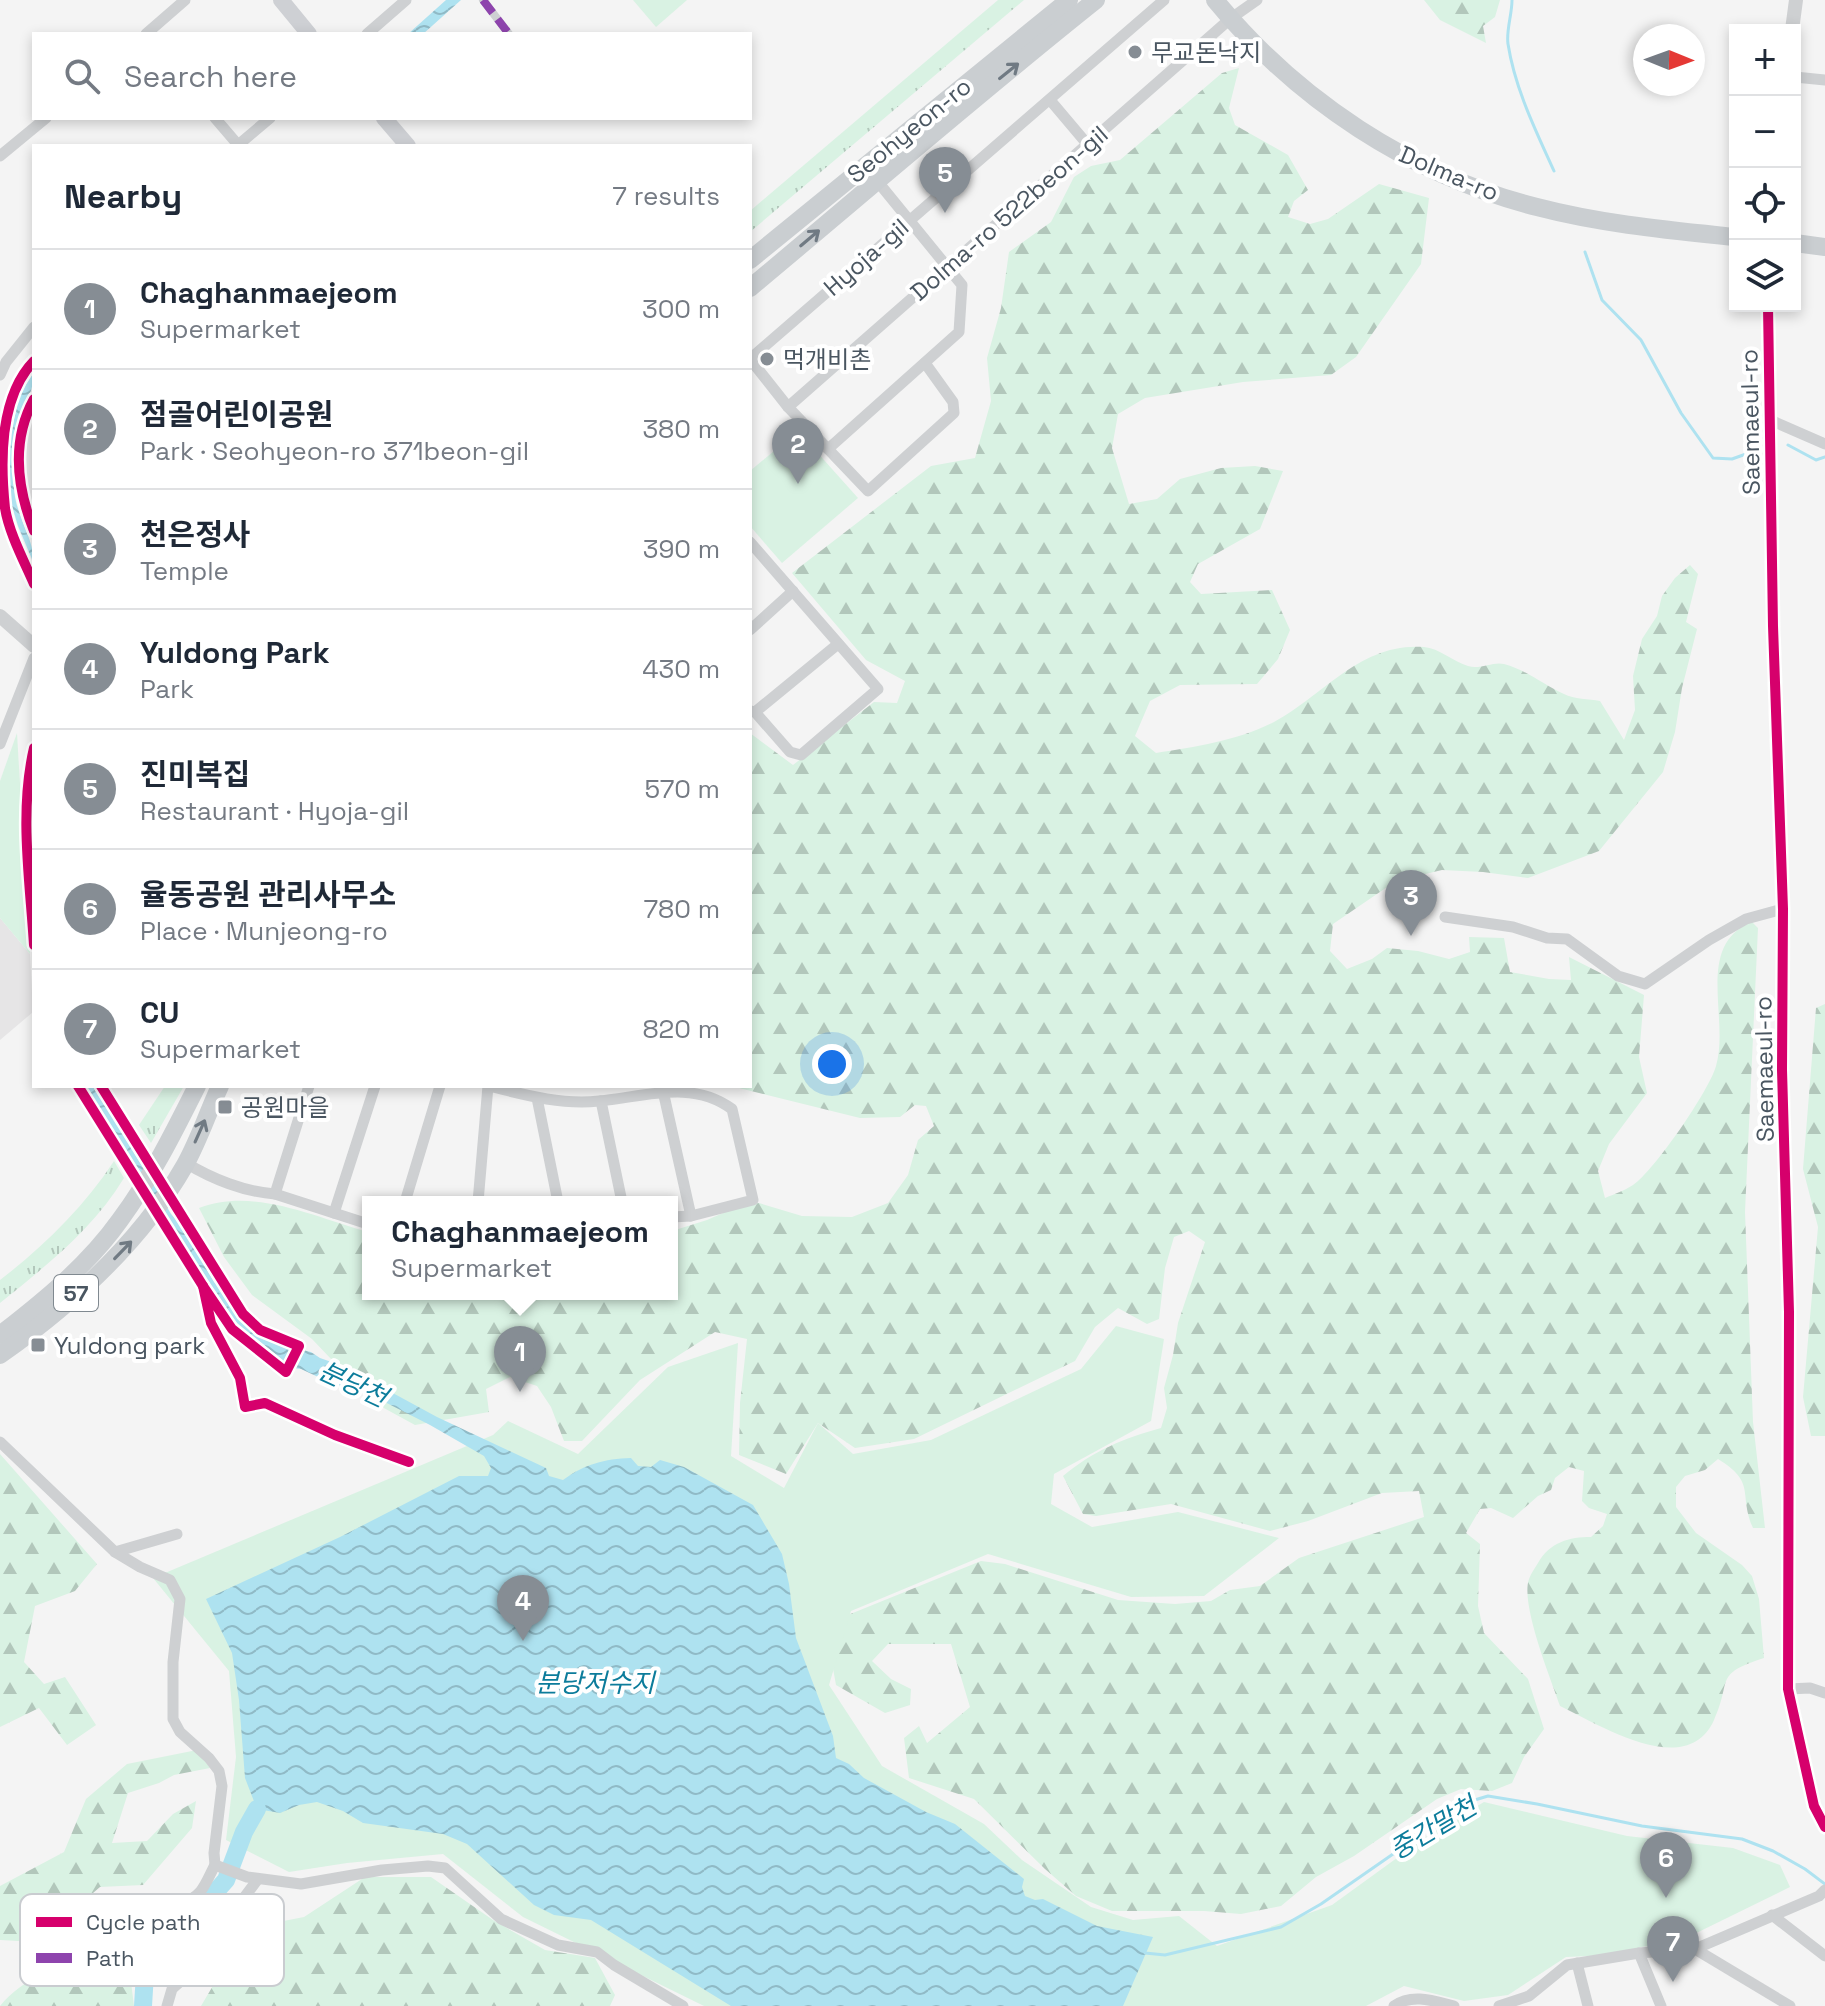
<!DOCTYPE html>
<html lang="en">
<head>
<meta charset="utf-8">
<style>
	:root { --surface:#fff; --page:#f2f2f3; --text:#1f2937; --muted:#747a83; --line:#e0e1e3; --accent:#868d94 }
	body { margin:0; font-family:"Space Grotesk","Noto Sans KR",sans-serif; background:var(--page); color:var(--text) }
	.controls { position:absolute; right:24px; top:24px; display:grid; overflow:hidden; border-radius:0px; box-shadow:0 4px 12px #0003 }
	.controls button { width:72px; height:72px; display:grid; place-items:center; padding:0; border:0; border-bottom:2px solid var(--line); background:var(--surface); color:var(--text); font:40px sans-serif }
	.compass { position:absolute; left:1633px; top:24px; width:72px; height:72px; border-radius:50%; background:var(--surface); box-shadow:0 4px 12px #0003; rotate:91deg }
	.you { position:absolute; left:832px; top:1064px; width:28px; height:28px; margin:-20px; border:6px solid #fff; border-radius:50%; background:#1a73e8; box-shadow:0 0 0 12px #1a73e833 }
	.badge { display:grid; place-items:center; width:52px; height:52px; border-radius:50%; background:var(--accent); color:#fff; font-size:26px; font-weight:700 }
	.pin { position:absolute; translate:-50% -66px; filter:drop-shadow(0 2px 4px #0008) }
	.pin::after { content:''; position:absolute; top:42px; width:28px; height:24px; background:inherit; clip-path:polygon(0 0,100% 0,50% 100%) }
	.popup { position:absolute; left:362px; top:1196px; width:316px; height:104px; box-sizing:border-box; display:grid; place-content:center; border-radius:0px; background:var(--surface); filter:drop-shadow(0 2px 6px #0005); font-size:26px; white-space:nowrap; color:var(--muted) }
	.popup b { font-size:30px; color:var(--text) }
	.popup::after { content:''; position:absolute; left:50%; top:100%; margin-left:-16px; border:16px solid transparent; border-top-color:var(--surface) }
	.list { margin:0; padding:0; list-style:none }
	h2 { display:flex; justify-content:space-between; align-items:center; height:104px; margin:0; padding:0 32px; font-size:34px }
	h2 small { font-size:26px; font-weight:400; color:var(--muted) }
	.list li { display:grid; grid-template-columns:52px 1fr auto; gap:24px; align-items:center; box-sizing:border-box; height:120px; padding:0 32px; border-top:2px solid var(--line) }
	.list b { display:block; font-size:30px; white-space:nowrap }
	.list p { margin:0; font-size:26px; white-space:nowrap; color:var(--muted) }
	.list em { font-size:26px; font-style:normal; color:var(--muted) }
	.icon { flex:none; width:44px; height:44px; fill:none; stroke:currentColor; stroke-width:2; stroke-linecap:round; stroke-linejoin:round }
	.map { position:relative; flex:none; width:1825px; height:2006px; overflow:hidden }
	.search { position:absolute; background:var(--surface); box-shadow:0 4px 12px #0003; left:32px; top:32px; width:720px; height:88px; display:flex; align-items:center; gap:20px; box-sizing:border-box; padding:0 28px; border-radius:0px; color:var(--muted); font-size:30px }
	.panel { position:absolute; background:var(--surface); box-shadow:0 4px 12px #0003; left:32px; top:144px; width:720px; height:944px; border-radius:0px }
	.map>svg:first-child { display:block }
	.education { fill:#e6e5e6 }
	.grass { fill:url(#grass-tufts) }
	.forest { fill:url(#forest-firs) }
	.park { fill:#d9f2e3 }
	.water { fill:url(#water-waves) }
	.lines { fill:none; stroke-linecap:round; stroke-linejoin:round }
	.stream { stroke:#aee2f0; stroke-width:3 }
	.river { stroke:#aee2f0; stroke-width:18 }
	.pedestrian { stroke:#ced0d2; stroke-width:8 }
	.minor { stroke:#ced0d2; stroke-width:11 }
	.tertiary { stroke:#ced0d2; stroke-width:14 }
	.secondary { stroke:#ced0d4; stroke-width:16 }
	.primary { stroke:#caced1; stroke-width:18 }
	.quiet { stroke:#8e44ad; stroke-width:8; stroke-dasharray:16 8; stroke-linecap:butt }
	.cycleway-casing { stroke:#fff; stroke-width:15 }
	.cycleway { stroke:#d6006c; stroke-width:10 }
	.oneway { stroke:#707a83 }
	.poi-dot { fill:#868d94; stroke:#fff; stroke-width:3 }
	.labels { text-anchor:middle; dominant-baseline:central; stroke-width:8; stroke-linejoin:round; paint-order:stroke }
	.shield { fill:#fff; stroke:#808990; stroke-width:2 }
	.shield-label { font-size:22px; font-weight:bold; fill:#4a5661 }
	.poi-label { font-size:24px; fill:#4a5661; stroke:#fff; text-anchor:start }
	.street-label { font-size:24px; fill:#4a5661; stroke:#fff }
	.water-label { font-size:26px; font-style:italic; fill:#0c7c9b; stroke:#fff }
	.key { fill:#fff; stroke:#c9ccd0; stroke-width:2 }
	.key-label { font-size:22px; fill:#4a5661 }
</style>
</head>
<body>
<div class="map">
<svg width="1825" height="2006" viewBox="0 0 1825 2006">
	<defs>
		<pattern id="grass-tufts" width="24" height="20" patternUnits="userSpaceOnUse" patternTransform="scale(2)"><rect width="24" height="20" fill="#d9f2e3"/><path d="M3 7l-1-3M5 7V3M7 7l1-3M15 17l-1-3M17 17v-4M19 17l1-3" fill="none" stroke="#b2c7bb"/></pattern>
		<pattern id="forest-firs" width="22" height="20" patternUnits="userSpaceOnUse" patternTransform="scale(2)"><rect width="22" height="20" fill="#d9f2e3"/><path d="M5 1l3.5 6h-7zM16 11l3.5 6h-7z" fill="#b2c7bb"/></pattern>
		<pattern id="water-waves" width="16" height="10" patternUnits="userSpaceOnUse" patternTransform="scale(2)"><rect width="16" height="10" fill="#aee2f0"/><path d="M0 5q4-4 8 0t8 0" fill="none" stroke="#90bac6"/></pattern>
	</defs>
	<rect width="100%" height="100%" fill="#f4f4f4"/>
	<g class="education">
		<polygon points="34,403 34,507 25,483 21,444"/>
		<polygon points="0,918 30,954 33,1012 0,1040"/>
	</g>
	<g class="grass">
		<polygon points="998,0 1024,0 750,232 750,211"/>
		<polygon points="165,1086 184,1086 151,1143 139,1125"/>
		<path d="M114,1161L124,1178C93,1229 46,1266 0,1303V1280C43,1247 84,1207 114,1161Z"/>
	</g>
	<g class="forest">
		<polygon points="1424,0 1500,0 1495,17 1483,26 1486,43 1440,20"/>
		<path d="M1239,68L1229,108L1235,125L1288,155L1308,190L1294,201L1288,217L1310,224L1328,219L1379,184L1429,198L1421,264L1356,357L1331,375L1243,382L1145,398L1118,414L1112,448L1129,504L1157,499L1180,479L1221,468L1255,466L1283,471L1260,529L1198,564L1190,582L1201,594L1272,590L1290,630L1278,659L1257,684L1180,685L1150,701L1135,736L1156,753C1195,747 1239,740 1274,722C1324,695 1361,642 1424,647C1439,648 1454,662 1468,666C1480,670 1493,661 1504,664C1527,670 1543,685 1564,694C1574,699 1589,699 1600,701L1624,740L1635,710L1633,676L1642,639L1657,616L1662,596L1675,578L1690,565L1698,574L1686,622L1697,629L1682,688L1675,732L1663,772L1599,851L1528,878L1483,872L1442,870L1396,881L1333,924L1330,951L1347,969L1372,959L1387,948L1418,951L1449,959L1470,952L1469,937L1504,938L1510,972L1549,979L1571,980L1569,957L1644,995L1639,1057L1647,1093L1609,1144L1598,1171L1605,1198C1614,1194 1624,1191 1633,1185C1654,1171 1709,1091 1716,1066C1730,1019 1694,945 1752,922L1758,928L1745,1212L1753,1422L1765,1528H1753C1738,1493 1757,1483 1718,1459L1705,1470L1685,1476L1676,1487V1507L1696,1533L1742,1565L1752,1576L1759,1599L1764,1658C1712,1675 1733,1679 1714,1720C1687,1781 1598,1724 1560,1706C1551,1679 1520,1604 1529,1579C1531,1573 1535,1568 1538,1563C1550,1542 1569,1537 1591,1537L1603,1526L1607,1514L1589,1508L1582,1501L1584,1471L1569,1467L1555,1478L1551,1490L1538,1496L1513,1518L1491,1508L1480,1509L1466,1533L1480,1544L1478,1606L1484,1633L1528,1679L1544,1729L1524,1757L1512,1783L1492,1791L1461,1789L1437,1799L1354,1856L1316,1877L1281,1906L1241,1914L1204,1911H1112L1076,1896L1045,1869L974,1799L909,1778L904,1738L919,1726L927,1743L970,1707L951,1644H888L872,1661L891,1679L911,1689L910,1705L885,1713L836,1685L828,1641L838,1619L981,1561L1005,1564L1118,1600L1175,1604L1211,1601L1230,1590L1260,1586L1299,1558L1424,1517L1419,1491L1382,1493L1308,1521L1270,1531L1171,1504L1096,1516L1083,1514L1063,1476C1093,1451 1124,1438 1161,1428L1167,1408L1164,1388L1173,1355L1178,1323L1205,1242L1189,1231L1174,1237L1165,1268L1159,1319L1147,1324L1118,1308L1095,1327L1075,1361L914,1439L855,1448L818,1423L786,1474L739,1455L740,1403L747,1339L715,1332L640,1380L582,1441H564L551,1407L537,1386L510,1377L486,1389L489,1412L415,1425L371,1401L312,1339L252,1295L224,1257L199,1208C253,1187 315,1217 368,1232V1294H672V1231L707,1220L739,1206L759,1203L802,1216L852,1217L888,1203L908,1175L918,1140L934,1126L926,1106L915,1105L900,1117L860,1118L731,1086H750V733L793,765L874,702L897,703L905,681L866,660L792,573L931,466L975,458L991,401L987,358L1001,308L1009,252L1051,222L1074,177L1091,166L1120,160L1222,73Z"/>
		<polygon points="1825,1004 1825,1436 1811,1436 1803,1397 1818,1227 1803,1169 1816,1008"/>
		<polygon points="0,1454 97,1564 75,1591 35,1606 24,1662 44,1684 65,1677 96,1725 67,1745 39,1708 0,1727"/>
		<polygon points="197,1750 210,1768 174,1775 159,1783 128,1793 112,1843 147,1841 173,1814 196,1801 192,1828 143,1885 100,1887 36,1942 0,1940 0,1886 64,1852 86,1799 127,1764"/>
		<polygon points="365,1877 431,1877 493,1920 545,1950 595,1958 615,1995 610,2006 201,2006 247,1928 304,1917"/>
		<path d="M92,1944L128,1958L134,2006H0C22,1978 63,1965 92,1944Z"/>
	</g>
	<g class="park">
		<polygon points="633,0 687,0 656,27"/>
		<polygon points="798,431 858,498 782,563 750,526 750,471"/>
		<polygon points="17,733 30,954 0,918 0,781"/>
		<polygon points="1116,1326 1164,1339 1151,1421 1054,1474 1051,1504 1092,1527 1178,1512 1279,1538 1204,1596 1131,1597 988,1554 851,1611 829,1685 882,1766 984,1824 1022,1860 1091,1907 1133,1920 1179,1916 1217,1946 1332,1905 1430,1834 1484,1802 1627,1836 1733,1848 1780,1865 1790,1887 1678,1942 1641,1947 1614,1955 1566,1957 1508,1995 1464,2001 1404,1986 1366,2006 704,2006 523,1917 443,1854 347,1863 289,1872 226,1840 236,1757 229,1671 153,1578 493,1435 508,1421 578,1454 668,1367 738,1343 731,1456 784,1488 818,1423 853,1454 931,1440 1081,1369"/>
	</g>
	<g class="water">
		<polygon points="446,0 461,0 423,34 408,34"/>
		<path d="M34,371C34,387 28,397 24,413C17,437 14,461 14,486C14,514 34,536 34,564L18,526L7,489L10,477L8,449L19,396Z"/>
		<path d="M85,1086H94L171,1214L182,1226L225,1301L256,1334L274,1343L311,1352L320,1358L343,1366L437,1417L546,1468L549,1476L563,1480C585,1464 604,1459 631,1458L638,1466L651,1467L660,1460L684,1467L753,1505L782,1554L789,1584L796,1638L833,1736L836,1758L849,1764L864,1778L926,1812L955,1824L1024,1879L1022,1887L1025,1896L1035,1900L1043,1899L1097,1926L1153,1937L1123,2006H731L591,1920L554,1915L534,1905L467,1844L443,1834L363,1823L343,1811L317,1802L299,1805L280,1813L257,1809L245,1778L239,1700L232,1653L206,1599L340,1537L459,1476H488L491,1468L484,1456L430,1425L369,1394L331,1383L301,1369L284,1367L279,1357L232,1319L183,1246Z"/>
	</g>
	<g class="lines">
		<g class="stream">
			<path d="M1512,0C1512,15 1506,30 1508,44C1515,89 1536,131 1554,171"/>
			<polyline points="1585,252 1602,300 1641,340 1681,413 1713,458 1732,459 1746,454"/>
			<polyline points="1788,445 1816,460 1825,457"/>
			<polyline points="215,1284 233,1311"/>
			<polyline points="1145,1953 1165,1955 1281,1927 1321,1904 1468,1802 1488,1796 1537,1804 1642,1826 1742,1839 1773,1851 1805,1869 1825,1884"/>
		</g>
		<polyline class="river" points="143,2006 145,1973 161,1934 210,1898 226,1880 244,1832 257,1809"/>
		<polyline class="pedestrian" points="483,0 509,34"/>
		<g class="minor">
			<polyline points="146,34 185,0"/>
			<polyline points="367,34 406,0"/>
			<polyline points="1795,77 1825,80"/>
			<polyline points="1050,100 1088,145"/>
			<polyline points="215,118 239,146"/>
			<polyline points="237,146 270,118"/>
			<polyline points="0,156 46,118"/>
			<polyline points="925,363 953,402 954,413 868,491 788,407 750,359 1164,0"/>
			<polyline points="0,375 6,362 34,327"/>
			<polyline points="788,407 1230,19 1257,0"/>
			<polyline points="1770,420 1825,444"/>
			<polyline points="828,449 959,332 962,285 878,182"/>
			<polyline points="750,542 878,689 801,755 790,752 755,712 750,711"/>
			<polyline points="750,630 793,591"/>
			<polyline points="755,712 838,644"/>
			<polyline points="0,744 34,658"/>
			<polyline points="1445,917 1513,927 1547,938 1567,939 1618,976 1645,984 1709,940 1746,919 1783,909"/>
			<path d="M489,1086C525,1095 561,1105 599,1101C644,1097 692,1079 732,1109L753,1200L691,1216L672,1217"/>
			<polyline points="663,1091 691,1216"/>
			<polyline points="537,1098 558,1202"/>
			<polyline points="601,1101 622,1202"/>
			<path d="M186,1163C212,1179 245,1192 275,1194L368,1224"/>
			<polyline points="275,1194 309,1086"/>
			<polyline points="405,1202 440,1086"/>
			<polyline points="478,1202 488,1086"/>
			<polyline points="334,1213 375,1086"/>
			<polyline points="0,1442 115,1552 140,1567 170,1580 180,1599 173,1662 173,1719 180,1732 209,1758 219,1771 222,1786 214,1853 215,1865 247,1877 301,1884 382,1870 428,1866 445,1868 501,1919 558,1945 597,1952 614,1965 683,2006"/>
			<polyline points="115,1552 177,1534"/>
			<polyline points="1788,1689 1810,1688 1825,1693"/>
			<polyline points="1772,1915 1825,1956"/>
			<path d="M97,1916L74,1929C78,1938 81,1950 91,1955C116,1968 150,1925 169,1912C179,1905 191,1902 200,1892C206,1885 210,1874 215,1865"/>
			<polyline points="1695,1949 1790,2006"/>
			<polyline points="1639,1953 1661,2006"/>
			<polyline points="1577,1963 1588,2006"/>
			<polyline points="167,2006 172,1989 182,1980 258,1879"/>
			<path d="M1394,2006C1412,1993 1434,2001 1454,2006"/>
			<polyline points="1499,2006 1529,1996 1567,1965 1639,1953 1695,1949 1819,1896 1825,1890"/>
		</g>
		<g class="tertiary">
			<polyline points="1792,30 1796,0"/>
			<polyline points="1768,306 1773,626 1783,909 1782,1070 1789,1312 1788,1689 1814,1806 1825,1827"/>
			<polyline points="0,616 34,646"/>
		</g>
		<g class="secondary">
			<polyline points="281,0 309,34"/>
			<polyline points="384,118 408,146"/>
		</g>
		<g class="primary">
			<path d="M1215,0C1297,100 1410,175 1537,207C1602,224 1668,230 1735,237"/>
			<polyline points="1795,243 1825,247"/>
			<polyline points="750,260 1069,0"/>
			<path d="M750,288C865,192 978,94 1096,0"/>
			<path d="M0,1335C44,1301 88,1265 120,1220C151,1178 174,1132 197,1086"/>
			<path d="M0,1355C71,1305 141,1242 185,1165C199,1140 208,1112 220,1086"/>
		</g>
		<polyline class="quiet" points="483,0 509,34"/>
		<g class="cycleway-casing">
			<g id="cycleway">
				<polyline points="1768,306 1773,626 1783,909 1782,1070 1789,1312 1788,1689 1814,1806 1825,1827"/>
				<path d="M34,361C0,396 0,461 5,508C9,533 24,561 34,584"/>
				<path d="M34,399C11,441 17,488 34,531"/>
				<path d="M34,748C19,812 30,880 34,945"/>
				<polyline points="78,1086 203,1286"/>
				<polyline points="101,1086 243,1314 260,1330 299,1346 286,1372 232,1329 203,1286 211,1323 240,1378 245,1407 265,1403 335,1435 409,1462"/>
			</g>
		</g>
		<use href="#cycleway" class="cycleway"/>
	</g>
	<defs><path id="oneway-shaft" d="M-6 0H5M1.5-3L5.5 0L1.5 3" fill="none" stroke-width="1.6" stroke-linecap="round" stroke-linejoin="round" transform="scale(2)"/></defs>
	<g class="oneway">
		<use href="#oneway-shaft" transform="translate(1009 71) rotate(-39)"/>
		<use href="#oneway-shaft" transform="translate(810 238) rotate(-40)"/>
		<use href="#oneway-shaft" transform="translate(200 1131) rotate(-66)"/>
		<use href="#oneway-shaft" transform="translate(123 1250) rotate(-46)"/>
	</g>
	<g class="poi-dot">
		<circle cx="1135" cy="52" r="8"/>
		<circle cx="767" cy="359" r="8"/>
		<rect x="217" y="1099" width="16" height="16" rx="4"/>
		<rect x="30" y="1337" width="16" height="16" rx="4"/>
	</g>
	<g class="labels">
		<rect class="shield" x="54" y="1275" width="44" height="36" rx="6"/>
		<g class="shield-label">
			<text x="76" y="1293">57</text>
		</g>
		<g class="poi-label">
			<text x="1151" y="52">무교돈낙지</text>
			<text x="783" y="359">먹개비촌</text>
			<text x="241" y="1107">공원마을</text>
			<text x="54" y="1345">Yuldong park</text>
		</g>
		<g class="street-label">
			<text transform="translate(909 130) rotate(-39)">Seohyeon-ro</text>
			<text transform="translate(1449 173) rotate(23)">Dolma-ro</text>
			<text transform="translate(1009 213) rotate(-41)">Dolma-ro 522beon-gil</text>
			<text transform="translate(866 257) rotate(-41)">Hyoja-gil</text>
			<text transform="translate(1750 422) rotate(-91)">Saemaeul-ro</text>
			<text transform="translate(1764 1069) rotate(-91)">Saemaeul-ro</text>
		</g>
		<g class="water-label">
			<text transform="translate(353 1384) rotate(25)">분당천</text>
			<text x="595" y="1683">분당저수지</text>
			<text transform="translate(1433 1828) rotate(-31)">중간말천</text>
		</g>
	</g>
	<rect x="20" y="1894" width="264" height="92" rx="12" class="key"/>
	<rect x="36" y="1917" width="36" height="10" fill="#d6006c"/>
	<rect x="36" y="1953" width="36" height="10" fill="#8e44ad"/>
	<g class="key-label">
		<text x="86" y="1930">Cycle path</text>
		<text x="86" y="1966">Path</text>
	</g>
</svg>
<div class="controls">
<button>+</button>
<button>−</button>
<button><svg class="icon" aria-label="locate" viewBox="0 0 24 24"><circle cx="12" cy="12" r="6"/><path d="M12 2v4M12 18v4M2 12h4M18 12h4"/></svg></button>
<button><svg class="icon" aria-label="layers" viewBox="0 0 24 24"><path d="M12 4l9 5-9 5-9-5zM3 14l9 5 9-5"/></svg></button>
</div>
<svg class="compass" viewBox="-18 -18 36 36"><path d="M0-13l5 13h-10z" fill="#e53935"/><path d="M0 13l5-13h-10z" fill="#747a83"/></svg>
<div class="you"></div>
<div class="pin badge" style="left:520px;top:1392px">1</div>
<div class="popup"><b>Chaghanmaejeom</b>Supermarket</div>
<div class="pin badge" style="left:798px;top:484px">2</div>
<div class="pin badge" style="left:1411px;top:936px">3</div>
<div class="pin badge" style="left:523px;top:1641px">4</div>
<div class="pin badge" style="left:945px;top:213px">5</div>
<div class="pin badge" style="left:1666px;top:1898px">6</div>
<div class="pin badge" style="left:1673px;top:1982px">7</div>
<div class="search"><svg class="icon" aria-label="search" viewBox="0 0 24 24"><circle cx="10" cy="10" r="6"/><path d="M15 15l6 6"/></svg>Search here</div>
<section class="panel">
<h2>Nearby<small>7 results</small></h2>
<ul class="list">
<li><span class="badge">1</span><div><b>Chaghanmaejeom</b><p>Supermarket</p></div><em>300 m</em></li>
<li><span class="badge">2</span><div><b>점골어린이공원</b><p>Park · Seohyeon-ro 371beon-gil</p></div><em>380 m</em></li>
<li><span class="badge">3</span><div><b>천은정사</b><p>Temple</p></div><em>390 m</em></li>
<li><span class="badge">4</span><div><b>Yuldong Park</b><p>Park</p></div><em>430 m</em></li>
<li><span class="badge">5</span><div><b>진미복집</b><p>Restaurant · Hyoja-gil</p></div><em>570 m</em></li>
<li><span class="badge">6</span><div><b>율동공원 관리사무소</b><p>Place · Munjeong-ro</p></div><em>780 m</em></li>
<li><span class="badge">7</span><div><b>CU</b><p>Supermarket</p></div><em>820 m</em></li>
</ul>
</section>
</div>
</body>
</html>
